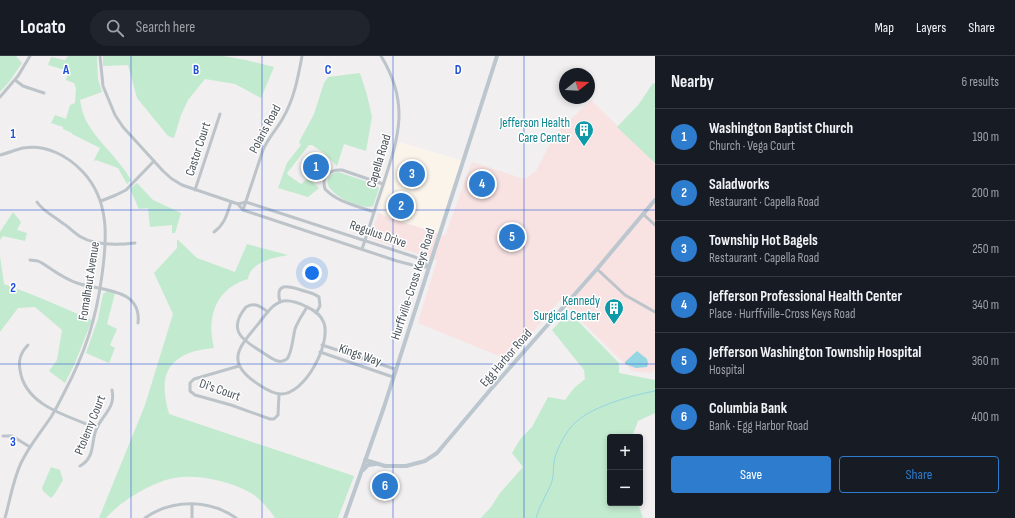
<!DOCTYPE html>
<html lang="en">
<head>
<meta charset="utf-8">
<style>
	:root { --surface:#171b24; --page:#20242c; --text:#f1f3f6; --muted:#9ea1a6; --line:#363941; --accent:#2d7ccd }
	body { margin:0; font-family:"Sofia Sans Condensed",sans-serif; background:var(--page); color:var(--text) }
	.controls { position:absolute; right:12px; bottom:12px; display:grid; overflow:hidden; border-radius:4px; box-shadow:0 2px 6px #0003 }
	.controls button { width:36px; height:36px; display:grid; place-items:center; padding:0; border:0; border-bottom:1px solid var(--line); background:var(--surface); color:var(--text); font:20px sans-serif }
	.compass { position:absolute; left:559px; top:12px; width:36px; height:36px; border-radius:50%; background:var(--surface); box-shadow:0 2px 6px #0003; rotate:72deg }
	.you { position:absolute; left:312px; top:217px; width:14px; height:14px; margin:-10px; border:3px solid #fff; border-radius:50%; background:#1a73e8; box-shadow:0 0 0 6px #1a73e833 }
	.badge { display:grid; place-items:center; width:26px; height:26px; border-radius:50%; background:var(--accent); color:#fff; font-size:13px; font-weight:700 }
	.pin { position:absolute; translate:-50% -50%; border:2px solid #fff; box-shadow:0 1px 4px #0006 }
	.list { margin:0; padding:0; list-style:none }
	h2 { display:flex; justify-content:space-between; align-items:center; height:52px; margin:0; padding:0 16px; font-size:17px }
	h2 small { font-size:13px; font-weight:400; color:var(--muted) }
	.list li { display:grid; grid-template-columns:26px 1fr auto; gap:12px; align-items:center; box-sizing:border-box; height:56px; padding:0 16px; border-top:1px solid var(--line) }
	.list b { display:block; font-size:15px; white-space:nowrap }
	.list p { margin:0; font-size:13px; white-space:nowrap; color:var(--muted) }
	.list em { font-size:13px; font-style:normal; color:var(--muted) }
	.actions { display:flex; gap:8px; padding:12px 16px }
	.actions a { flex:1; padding:9px 0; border:1px solid var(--accent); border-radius:4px; text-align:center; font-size:14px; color:var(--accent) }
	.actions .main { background:var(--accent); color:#fff }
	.icon { flex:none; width:22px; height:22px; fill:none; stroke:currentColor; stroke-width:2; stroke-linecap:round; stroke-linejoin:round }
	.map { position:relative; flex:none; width:655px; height:462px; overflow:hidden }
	header { display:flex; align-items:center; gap:24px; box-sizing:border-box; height:56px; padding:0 20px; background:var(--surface); border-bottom:1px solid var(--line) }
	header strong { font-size:19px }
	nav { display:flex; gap:22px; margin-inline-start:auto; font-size:14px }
	.search { width:280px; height:36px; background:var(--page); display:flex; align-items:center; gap:10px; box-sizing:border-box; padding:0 14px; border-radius:22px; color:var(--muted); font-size:15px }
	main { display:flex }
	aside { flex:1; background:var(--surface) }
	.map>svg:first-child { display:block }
	.commercial { fill:#faf4ea }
	.medical { fill:#f8e2e2 }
	.green { fill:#c2eacf }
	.water { fill:#94d6e2 }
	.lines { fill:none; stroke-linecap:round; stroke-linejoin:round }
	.stream { stroke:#94d6e2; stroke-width:1 }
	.street { stroke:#bcc4ca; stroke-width:3 }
	.secondary { stroke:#bcc6ce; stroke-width:4 }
	.grid { fill:none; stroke:#1d4ed8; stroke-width:1; stroke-opacity:0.55 }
	.labels { text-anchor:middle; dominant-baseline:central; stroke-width:3; stroke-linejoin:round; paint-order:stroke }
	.culture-label { font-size:13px; fill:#0d838f; stroke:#fff; text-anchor:end }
	.street-label { font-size:13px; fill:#49535a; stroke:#fff }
	.grid-label { font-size:13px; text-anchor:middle; font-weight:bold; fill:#1d4ed8; stroke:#fff; stroke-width:3; stroke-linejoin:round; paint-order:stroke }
</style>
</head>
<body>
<header>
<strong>Locato</strong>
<div class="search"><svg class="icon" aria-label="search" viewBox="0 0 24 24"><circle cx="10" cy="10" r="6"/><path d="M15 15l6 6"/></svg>Search here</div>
<nav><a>Map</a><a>Layers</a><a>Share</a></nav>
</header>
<main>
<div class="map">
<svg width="655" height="462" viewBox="0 0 655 462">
	<rect width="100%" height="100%" fill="#f1efef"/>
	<polygon class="commercial" points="399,86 464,105 440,178 387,161 379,157 381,144"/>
	<polygon class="medical" points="591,44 655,107 655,313 651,317 632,315 560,244 509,304 418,267 437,204 369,182 379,157 387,161 445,180 472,106 524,123 526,122 536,115 555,78"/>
	<g class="green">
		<polygon points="0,0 16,0 22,7 9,26 0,36"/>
		<path d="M68,0H97L98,23L102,36L80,44C81,49 82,55 84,60C92,81 119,102 131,124L127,128L118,112L96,104L93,106L100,92L72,78V77L63,73V71L51,67L55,59L66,63L70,49L75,47L76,32L74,27L66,24L68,15L48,9L51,1L65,4Z"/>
		<polygon points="103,0 223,0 246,4 274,11 261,42 235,28 205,23 188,44 181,59 174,82 168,80 137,42 128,9 103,10"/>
		<polygon points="360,17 367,39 372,61 366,95 344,88 337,110 324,97 312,89 309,89 287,117 288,119 301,128 308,122 319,132 308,141 278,132 287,107 301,89 299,86 314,58 324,27 328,21"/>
		<polygon points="653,27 655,28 655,107 617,71 639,48"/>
		<path d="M338,116L377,129L379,133L373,150C364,155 321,137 328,122C330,118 334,117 338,116Z"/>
		<polygon points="137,127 153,144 181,157 175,177 172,177 172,169 150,171 148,152 139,153 130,133"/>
		<polygon points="13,156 21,166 17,174 27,177 25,185 3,180 0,184 0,176"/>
		<path d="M177,183L197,202L235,216L247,188L288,199C275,201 250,206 248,223C216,232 206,261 214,292C206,293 197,294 189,297C160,309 162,332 169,358L354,420L338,462H275C269,453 259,441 249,436C229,425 197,418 174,422C152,426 121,445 106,462H99L145,349L173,258L154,217L177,192Z"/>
		<polygon points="0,200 4,228 38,241 92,264 75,307 65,327 49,315 57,304 62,274 35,251 18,252 0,276"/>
		<polygon points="107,235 115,237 107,268 117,273 110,289 115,292 109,307 86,297 98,263 103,238"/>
		<polygon points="569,256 619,307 619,317 655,324 655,357 638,365 632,381 610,381 610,447 638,447 643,462 481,462 491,451 500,437 523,411 512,397 521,382 532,371 548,341 565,344 574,332 585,323 584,314 552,274"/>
		<polygon points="51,411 60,414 63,424 54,439 51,442 43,435 42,432"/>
	</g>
	<polygon class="water" points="637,295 647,303 648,307 647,311 636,312 625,308 625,306"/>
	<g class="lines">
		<path class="stream" d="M536,462C538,456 540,450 543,445C545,439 549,434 551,428C555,419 552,408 556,398C561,385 567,374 577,365C594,350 633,339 655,335"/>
		<g class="street">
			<polyline points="100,0 103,30 115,59 123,71 163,115 172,123 182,129 238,148 243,154 397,205 420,211 429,211"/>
			<polyline points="15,24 23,30 44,37"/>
			<polyline points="0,41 18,20 30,0"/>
			<path d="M0,99C8,97 15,94 23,92C46,88 68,100 83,116C110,145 107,183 102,219C96,264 85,297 64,337C60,345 56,353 51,361C41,376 29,390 21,407C13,424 10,444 5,462"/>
			<polyline points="195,134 220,58"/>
			<polyline points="101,145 116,139 126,134 154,105"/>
			<path d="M37,146C43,155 52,159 61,166C68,170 73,176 81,181C96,190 117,189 135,187"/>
			<polyline points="238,148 246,146 415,201 421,204 429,211"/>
			<path d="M243,154L263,94C268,82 277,73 283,62C294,43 298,22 302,0"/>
			<path d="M374,156C357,150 337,146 325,133C321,120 330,113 342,114L383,128"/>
			<polyline points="643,158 655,169"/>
			<path d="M214,176C225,168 227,158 231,146"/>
			<path d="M362,193C369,173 375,152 382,132C398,82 411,49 381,0"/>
			<path d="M30,204L38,205L42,207C53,214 64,223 77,227C99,235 142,231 138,267"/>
			<polyline points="597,213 625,239 655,256"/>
			<path d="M283,245C292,244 299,247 307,251C314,254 321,259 324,267C331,288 305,339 280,338C271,337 264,332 258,328C224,306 239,291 259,267C266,258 272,248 283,245Z"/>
			<path d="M280,246C275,226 288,230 301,234C307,236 314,237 319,241L320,250L316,257"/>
			<path d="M268,256C260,250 255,246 246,251C227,274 242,284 262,296C267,299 273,304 278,305C281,306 284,305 287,303C292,297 293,281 295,273C298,265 303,258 307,251"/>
			<path d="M28,289C21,296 18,303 20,314C25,350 68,360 97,372"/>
			<polyline points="322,289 395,313"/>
			<polyline points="320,296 393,321"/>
			<polyline points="239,310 194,323 190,327 190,335 195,339 231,349 270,363 274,363 278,359 279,338"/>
			<polyline points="3,380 12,380 30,391"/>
			<path d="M80,410C95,402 91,387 96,374C102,359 116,352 112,334"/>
			<path d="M145,462C172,443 209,443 236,462"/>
			<polyline points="192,462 192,448"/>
		</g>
		<g class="secondary">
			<polyline points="365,404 385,410 406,410 425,405 437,397 491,333 597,213 655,144"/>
			<polyline points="363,414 368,409 376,408"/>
			<polyline points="345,462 384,351 497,0"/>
		</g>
	</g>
	<path class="grid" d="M131,0V462M262,0V462M393,0V462M524,0V462M0,154H655M0,308H655"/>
	<defs>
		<g id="building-pin" transform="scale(1)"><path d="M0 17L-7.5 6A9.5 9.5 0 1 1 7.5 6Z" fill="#0f9aa8" stroke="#fff"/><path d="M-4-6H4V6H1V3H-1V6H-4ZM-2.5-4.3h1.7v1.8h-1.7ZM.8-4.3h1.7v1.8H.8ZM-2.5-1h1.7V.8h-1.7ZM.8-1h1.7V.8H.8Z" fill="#fff"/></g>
	</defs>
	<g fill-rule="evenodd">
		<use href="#building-pin" x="584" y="74"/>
		<use href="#building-pin" x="614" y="252"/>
	</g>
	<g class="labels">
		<g class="culture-label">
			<text x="570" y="67">Jefferson Health<tspan x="570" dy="15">Care Center</tspan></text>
			<text x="600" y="245">Kennedy<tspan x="600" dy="15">Surgical Center</tspan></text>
		</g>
		<g class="street-label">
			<text transform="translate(265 73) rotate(-62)">Polaris Road</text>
			<text transform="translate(198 93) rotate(-72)">Castor Court</text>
			<text transform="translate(379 105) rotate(-73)">Capella Road</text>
			<text transform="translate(378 178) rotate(19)">Regulus Drive</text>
			<text transform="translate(89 225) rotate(-81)">Fomalhaut Avenue</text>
			<text transform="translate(413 228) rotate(-72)">Hurffville-Cross Keys Road</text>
			<text transform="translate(360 299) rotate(19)">Kings Way</text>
			<text transform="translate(506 302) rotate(-49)">Egg Harbor Road</text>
			<text transform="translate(220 334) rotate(19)">Di's Court</text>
			<text transform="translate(90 369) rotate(-68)">Ptolemy Court</text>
		</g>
	</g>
	<g class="grid-label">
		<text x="66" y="18">A</text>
		<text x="196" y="18">B</text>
		<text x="328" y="18">C</text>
		<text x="458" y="18">D</text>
		<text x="13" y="82">1</text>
		<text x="13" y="236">2</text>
		<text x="13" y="390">3</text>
	</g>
</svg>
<div class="controls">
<button>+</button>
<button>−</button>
</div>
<svg class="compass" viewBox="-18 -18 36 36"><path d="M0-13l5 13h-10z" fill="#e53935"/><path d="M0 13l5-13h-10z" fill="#9ea1a6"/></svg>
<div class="you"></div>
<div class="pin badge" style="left:316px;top:111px">1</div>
<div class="pin badge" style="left:401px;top:150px">2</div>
<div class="pin badge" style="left:412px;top:118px">3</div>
<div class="pin badge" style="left:482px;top:128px">4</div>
<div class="pin badge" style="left:512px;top:181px">5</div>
<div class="pin badge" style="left:385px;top:430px">6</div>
</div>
<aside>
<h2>Nearby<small>6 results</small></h2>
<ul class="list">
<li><span class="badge">1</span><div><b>Washington Baptist Church</b><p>Church · Vega Court</p></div><em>190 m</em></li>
<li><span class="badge">2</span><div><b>Saladworks</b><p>Restaurant · Capella Road</p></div><em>200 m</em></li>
<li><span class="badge">3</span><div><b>Township Hot Bagels</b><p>Restaurant · Capella Road</p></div><em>250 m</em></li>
<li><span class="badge">4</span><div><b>Jefferson Professional Health Center</b><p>Place · Hurffville-Cross Keys Road</p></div><em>340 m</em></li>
<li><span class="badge">5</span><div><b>Jefferson Washington Township Hospital</b><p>Hospital</p></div><em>360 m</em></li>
<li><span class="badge">6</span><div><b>Columbia Bank</b><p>Bank · Egg Harbor Road</p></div><em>400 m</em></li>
</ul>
<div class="actions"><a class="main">Save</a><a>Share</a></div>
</aside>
</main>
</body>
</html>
